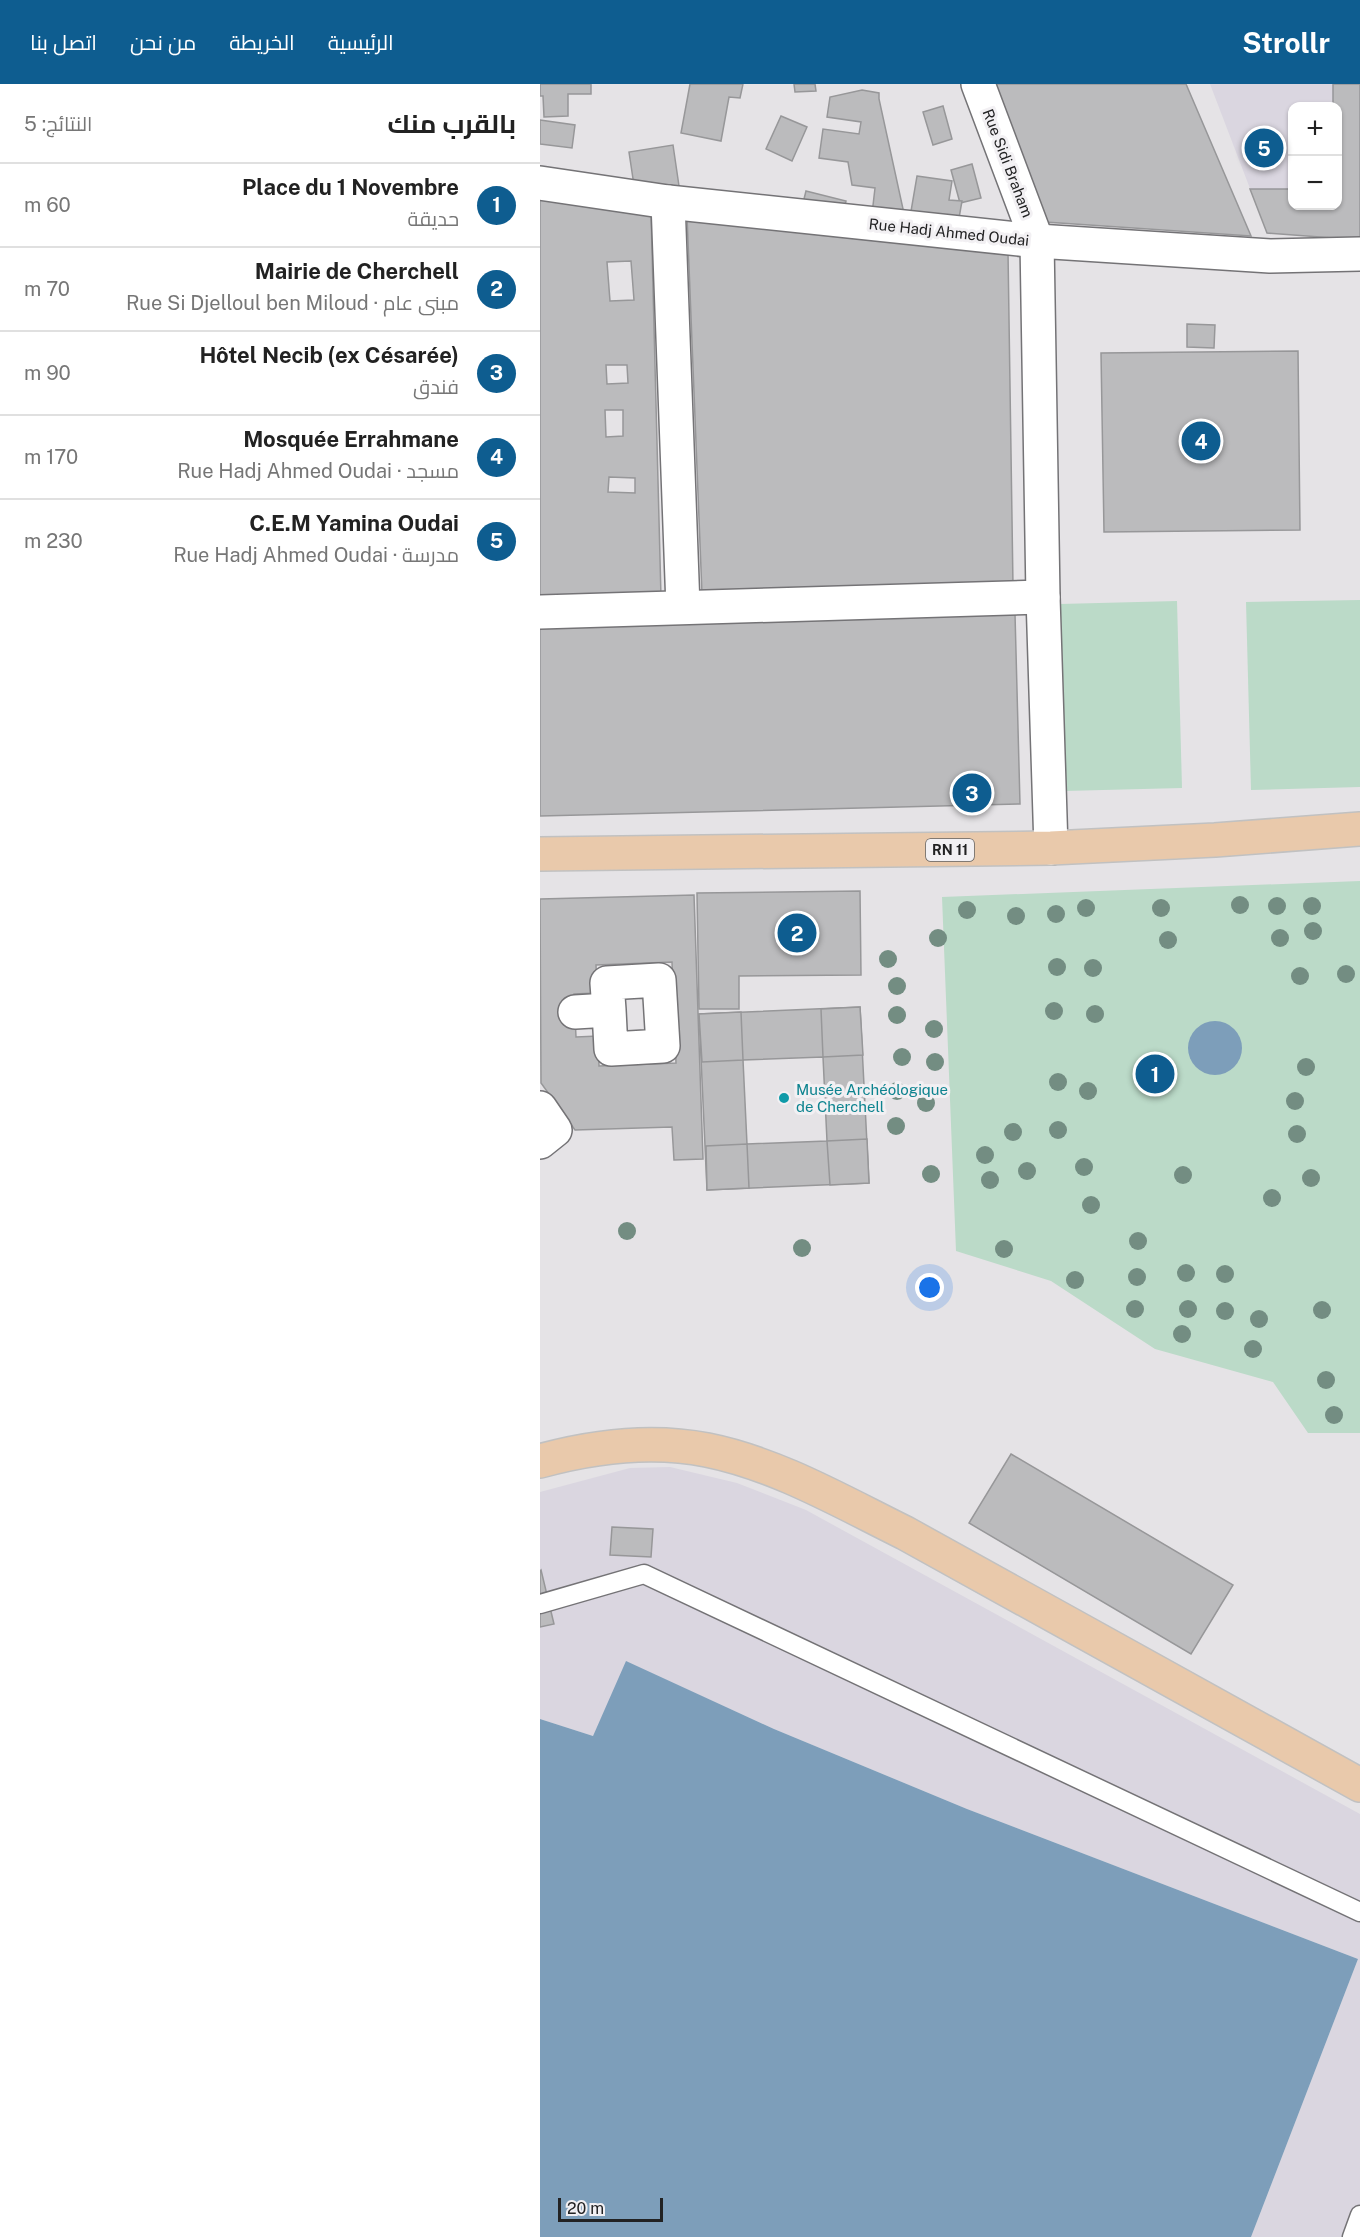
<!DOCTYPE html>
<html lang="ar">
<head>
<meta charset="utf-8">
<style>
	:root { --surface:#fff; --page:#f2f2f2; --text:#222; --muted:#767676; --line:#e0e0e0; --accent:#0e5d90 }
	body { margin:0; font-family:"Public Sans",Cairo,sans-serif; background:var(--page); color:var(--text); direction:rtl }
	.controls { position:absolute; right:18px; top:18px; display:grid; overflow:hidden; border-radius:12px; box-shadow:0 2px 4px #0004 }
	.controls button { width:54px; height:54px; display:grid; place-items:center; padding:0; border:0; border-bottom:2px solid var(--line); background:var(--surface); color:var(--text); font:30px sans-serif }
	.scale { position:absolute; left:18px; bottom:15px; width:105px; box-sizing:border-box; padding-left:6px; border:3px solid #222223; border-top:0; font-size:16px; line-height:21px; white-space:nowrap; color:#222223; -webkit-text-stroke:4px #f2f0f3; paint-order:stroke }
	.you { position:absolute; left:390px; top:1204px; width:21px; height:21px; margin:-15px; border:4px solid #fff; border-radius:50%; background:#1a73e8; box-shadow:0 0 0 9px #1a73e833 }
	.badge { display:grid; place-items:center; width:39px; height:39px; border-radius:50%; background:var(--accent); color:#fff; font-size:20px; font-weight:700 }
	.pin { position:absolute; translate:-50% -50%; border:3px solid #fff; box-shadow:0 2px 6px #0006 }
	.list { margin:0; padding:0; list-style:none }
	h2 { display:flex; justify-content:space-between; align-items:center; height:78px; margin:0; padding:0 24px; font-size:26px }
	h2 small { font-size:20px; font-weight:400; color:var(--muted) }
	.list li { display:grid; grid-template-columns:39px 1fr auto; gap:18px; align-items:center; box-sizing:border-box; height:84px; padding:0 24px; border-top:2px solid var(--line) }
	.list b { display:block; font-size:22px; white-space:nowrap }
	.list p { margin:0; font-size:20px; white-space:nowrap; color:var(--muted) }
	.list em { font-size:20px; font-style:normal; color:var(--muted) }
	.map { position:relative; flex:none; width:820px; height:2153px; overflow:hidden; direction:ltr }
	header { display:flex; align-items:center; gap:36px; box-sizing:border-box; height:84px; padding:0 30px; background:var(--accent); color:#fff }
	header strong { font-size:28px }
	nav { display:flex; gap:33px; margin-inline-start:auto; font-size:21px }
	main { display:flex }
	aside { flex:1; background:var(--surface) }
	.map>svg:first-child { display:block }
	.built { fill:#dad6e0; fill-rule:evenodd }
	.green { fill:#bbdac8 }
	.water { fill:#7d9eba }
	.building { fill:#bbbbbd; stroke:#979799; stroke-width:1.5; fill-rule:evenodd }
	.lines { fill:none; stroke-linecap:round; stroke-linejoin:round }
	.service-casing { stroke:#747376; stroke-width:21 }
	.minor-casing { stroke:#747376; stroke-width:36 }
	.primary-casing { stroke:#c1c1c1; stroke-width:36 }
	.service { stroke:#fff; stroke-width:18 }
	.minor { stroke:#fff; stroke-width:33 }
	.primary { stroke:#e9c9ab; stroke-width:33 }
	.tree { fill:#738d82 }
	.culture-dot { fill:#0f9aa8; stroke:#f2f0f3; stroke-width:2 }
	.labels { text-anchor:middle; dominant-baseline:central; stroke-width:6; stroke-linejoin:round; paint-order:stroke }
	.shield { fill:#f2f0f3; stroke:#606061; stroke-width:1.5 }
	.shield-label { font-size:14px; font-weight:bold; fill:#222223 }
	.street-label { font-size:15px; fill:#222223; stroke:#f2f0f3 }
	.culture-label { font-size:15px; fill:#0d838f; stroke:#f2f0f3; text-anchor:start }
</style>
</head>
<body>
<header>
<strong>Strollr</strong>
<nav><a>الرئيسية</a><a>الخريطة</a><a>من نحن</a><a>اتصل بنا</a></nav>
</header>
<main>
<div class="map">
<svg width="820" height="2153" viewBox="0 0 820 2153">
	<rect width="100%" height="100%" fill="#e5e3e6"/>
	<g class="built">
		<path d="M670,0H820V156L727,149ZM752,22H798V122H752Z"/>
		<polygon points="130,1383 197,1399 266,1426 820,1730 820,2153 711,2153 818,1875 427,1725 234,1645 87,1578 53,1652 0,1635 0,1408 90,1384"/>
	</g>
	<g class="green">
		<polygon points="820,516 820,703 711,706 706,518"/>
		<polygon points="637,517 642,704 524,707 520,520"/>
		<polygon points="820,797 820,1349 768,1349 733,1298 615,1265 511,1197 416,1167 402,813"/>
	</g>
	<g class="water">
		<circle cx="675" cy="964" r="27"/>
		<polygon points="86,1577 234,1645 427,1725 818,1875 711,2153 0,2153 0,1635 53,1652"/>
	</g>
	<g class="building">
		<polygon points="0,0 51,0 51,10 28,10 28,32 4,33 3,12 0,12"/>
		<polygon points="150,0 203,0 200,14 189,13 181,57 141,49"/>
		<polygon points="254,0 275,0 276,7 255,8"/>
		<polygon points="452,0 646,0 711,152 505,138"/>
		<polygon points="793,0 820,0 820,156 727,149 710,105 752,105 752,122 798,122 798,22 793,22"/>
		<polygon points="322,6 339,9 339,15 370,157 369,162 302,153 332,130 335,104 312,101 308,78 279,74 283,45 319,50 321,38 287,33 290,13"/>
		<polygon points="403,22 412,55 393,61 383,28"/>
		<polygon points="241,32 267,43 252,77 226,65"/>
		<polygon points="0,36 35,41 32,64 0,60"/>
		<polygon points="133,61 139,102 95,108 89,68"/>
		<polygon points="432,80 441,114 420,119 411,86"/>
		<polygon points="377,92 412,97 409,116 422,117 418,140 370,133"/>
		<polygon points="266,107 306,117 299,145 259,135"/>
		<path d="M0,115L111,127L121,513L0,514ZM91,177L94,216L70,217L67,178ZM66,281H87L88,299L67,300ZM65,326H83V352L66,353ZM69,393L95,394V409L68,408Z"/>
		<polygon points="147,132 468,168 473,502 162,510"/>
		<polygon points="647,240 675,241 674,264 647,263"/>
		<polygon points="758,267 760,446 564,448 561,269"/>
		<polygon points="475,530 480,720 0,732 0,542"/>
		<polygon points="320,807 321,891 199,892 199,925 159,925 157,809"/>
		<path d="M154,811L163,1075L134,1076L132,1043L35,1046L1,999L0,815ZM132,878L136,979L59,982L58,952L36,953L34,910L57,909L56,881Z"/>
		<path d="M320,923L329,1099L167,1106L159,930ZM283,973L287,1057L207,1060L203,976Z"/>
		<polygon points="320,923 323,971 283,973 281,925"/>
		<polygon points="201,928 203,976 162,978 159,930"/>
		<polygon points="327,1055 329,1099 290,1101 287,1057"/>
		<polygon points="207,1060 209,1104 167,1106 166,1062"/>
		<polygon points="471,1370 693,1501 651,1570 429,1439"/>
		<polygon points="72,1443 113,1445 111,1473 70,1471"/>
		<polygon points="1,1486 14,1540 0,1543 0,1487"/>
	</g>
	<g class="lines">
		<g class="service-casing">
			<g id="service">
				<polyline points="0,1520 104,1490 820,1828"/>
				<polyline points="812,2153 820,2131"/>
			</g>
		</g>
		<g class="minor-casing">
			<g id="minor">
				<polyline points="438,0 497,157 503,513 511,764"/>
				<polyline points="0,99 128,118 497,157 730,172 820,170"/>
				<polyline points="128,118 143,523"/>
				<polyline points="0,528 503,513"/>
				<polyline points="35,928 69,926 67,899 119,896 123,962 71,965 69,926"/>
				<polyline points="0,1024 15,1046 0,1058"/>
			</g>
		</g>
		<g class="primary-casing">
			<g id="primary">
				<polyline points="0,770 511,764 675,756 820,745"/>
				<path d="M0,1377C55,1362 111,1355 167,1366C237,1380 302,1418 365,1449L820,1701"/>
			</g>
		</g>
		<use href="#service" class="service"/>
		<use href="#minor" class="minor"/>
		<use href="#primary" class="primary"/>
	</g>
	<g class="tree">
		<circle cx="700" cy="821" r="9"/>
		<circle cx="737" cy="822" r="9"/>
		<circle cx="772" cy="822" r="9"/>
		<circle cx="546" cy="824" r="9"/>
		<circle cx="621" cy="824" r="9"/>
		<circle cx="427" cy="826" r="9"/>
		<circle cx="516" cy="830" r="9"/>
		<circle cx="476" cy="832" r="9"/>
		<circle cx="773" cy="847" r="9"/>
		<circle cx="398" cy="854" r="9"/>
		<circle cx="740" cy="854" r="9"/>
		<circle cx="628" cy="856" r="9"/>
		<circle cx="348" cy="875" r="9"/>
		<circle cx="517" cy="883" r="9"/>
		<circle cx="553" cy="884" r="9"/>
		<circle cx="806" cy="890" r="9"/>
		<circle cx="760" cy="892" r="9"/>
		<circle cx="357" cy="902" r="9"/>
		<circle cx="514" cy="927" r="9"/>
		<circle cx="555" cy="930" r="9"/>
		<circle cx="357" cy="931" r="9"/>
		<circle cx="394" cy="945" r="9"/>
		<circle cx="362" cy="973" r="9"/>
		<circle cx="395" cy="978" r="9"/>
		<circle cx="766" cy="983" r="9"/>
		<circle cx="518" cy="998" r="9"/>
		<circle cx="357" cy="1007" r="9"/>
		<circle cx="548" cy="1007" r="9"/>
		<circle cx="755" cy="1017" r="9"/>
		<circle cx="386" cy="1019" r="9"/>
		<circle cx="356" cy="1042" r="9"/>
		<circle cx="518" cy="1046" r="9"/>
		<circle cx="473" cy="1048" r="9"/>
		<circle cx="757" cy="1050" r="9"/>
		<circle cx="445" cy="1071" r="9"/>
		<circle cx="544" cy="1083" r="9"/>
		<circle cx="487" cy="1087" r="9"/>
		<circle cx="391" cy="1090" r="9"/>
		<circle cx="643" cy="1091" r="9"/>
		<circle cx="771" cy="1094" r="9"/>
		<circle cx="450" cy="1096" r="9"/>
		<circle cx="732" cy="1114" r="9"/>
		<circle cx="551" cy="1121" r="9"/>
		<circle cx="87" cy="1147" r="9"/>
		<circle cx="598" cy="1157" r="9"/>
		<circle cx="262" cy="1164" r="9"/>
		<circle cx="464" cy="1165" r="9"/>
		<circle cx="646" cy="1189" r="9"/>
		<circle cx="685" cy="1190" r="9"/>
		<circle cx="597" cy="1193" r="9"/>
		<circle cx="535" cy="1196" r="9"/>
		<circle cx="595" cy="1225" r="9"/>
		<circle cx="648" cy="1225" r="9"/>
		<circle cx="782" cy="1226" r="9"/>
		<circle cx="685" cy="1227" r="9"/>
		<circle cx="719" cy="1235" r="9"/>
		<circle cx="642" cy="1250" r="9"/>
		<circle cx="713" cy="1265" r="9"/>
		<circle cx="786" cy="1296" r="9"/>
		<circle cx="794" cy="1331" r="9"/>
	</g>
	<circle class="culture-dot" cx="244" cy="1014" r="6"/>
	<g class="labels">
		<rect class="shield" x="386" y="755" width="48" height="22" rx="4.5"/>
		<g class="shield-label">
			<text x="410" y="766">RN 11</text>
		</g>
		<g class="street-label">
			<text transform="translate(468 79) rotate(69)">Rue Sidi Braham</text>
			<text transform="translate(409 148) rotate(6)">Rue Hadj Ahmed Oudai</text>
		</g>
		<g class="culture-label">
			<text x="256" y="1005">Musée Archéologique<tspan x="256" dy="17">de Cherchell</tspan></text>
		</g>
	</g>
</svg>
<div class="controls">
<button>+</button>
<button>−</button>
</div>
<div class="scale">20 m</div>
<div class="you"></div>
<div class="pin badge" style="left:615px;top:990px">1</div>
<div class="pin badge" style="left:257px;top:849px">2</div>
<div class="pin badge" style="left:432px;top:709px">3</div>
<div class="pin badge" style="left:661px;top:357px">4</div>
<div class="pin badge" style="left:724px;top:64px">5</div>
</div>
<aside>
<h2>بالقرب منك<small>النتائج: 5</small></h2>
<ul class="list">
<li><span class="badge">1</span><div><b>Place du 1 Novembre</b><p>حديقة</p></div><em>60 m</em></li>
<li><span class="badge">2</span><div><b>Mairie de Cherchell</b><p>مبنى عام · Rue Si Djelloul ben Miloud</p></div><em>70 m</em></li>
<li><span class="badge">3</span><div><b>Hôtel Necib (ex Césarée)</b><p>فندق</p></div><em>90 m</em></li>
<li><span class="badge">4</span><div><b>Mosquée Errahmane</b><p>مسجد · Rue Hadj Ahmed Oudai</p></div><em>170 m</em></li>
<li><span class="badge">5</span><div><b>C.E.M Yamina Oudai</b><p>مدرسة · Rue Hadj Ahmed Oudai</p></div><em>230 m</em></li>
</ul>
</aside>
</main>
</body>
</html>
